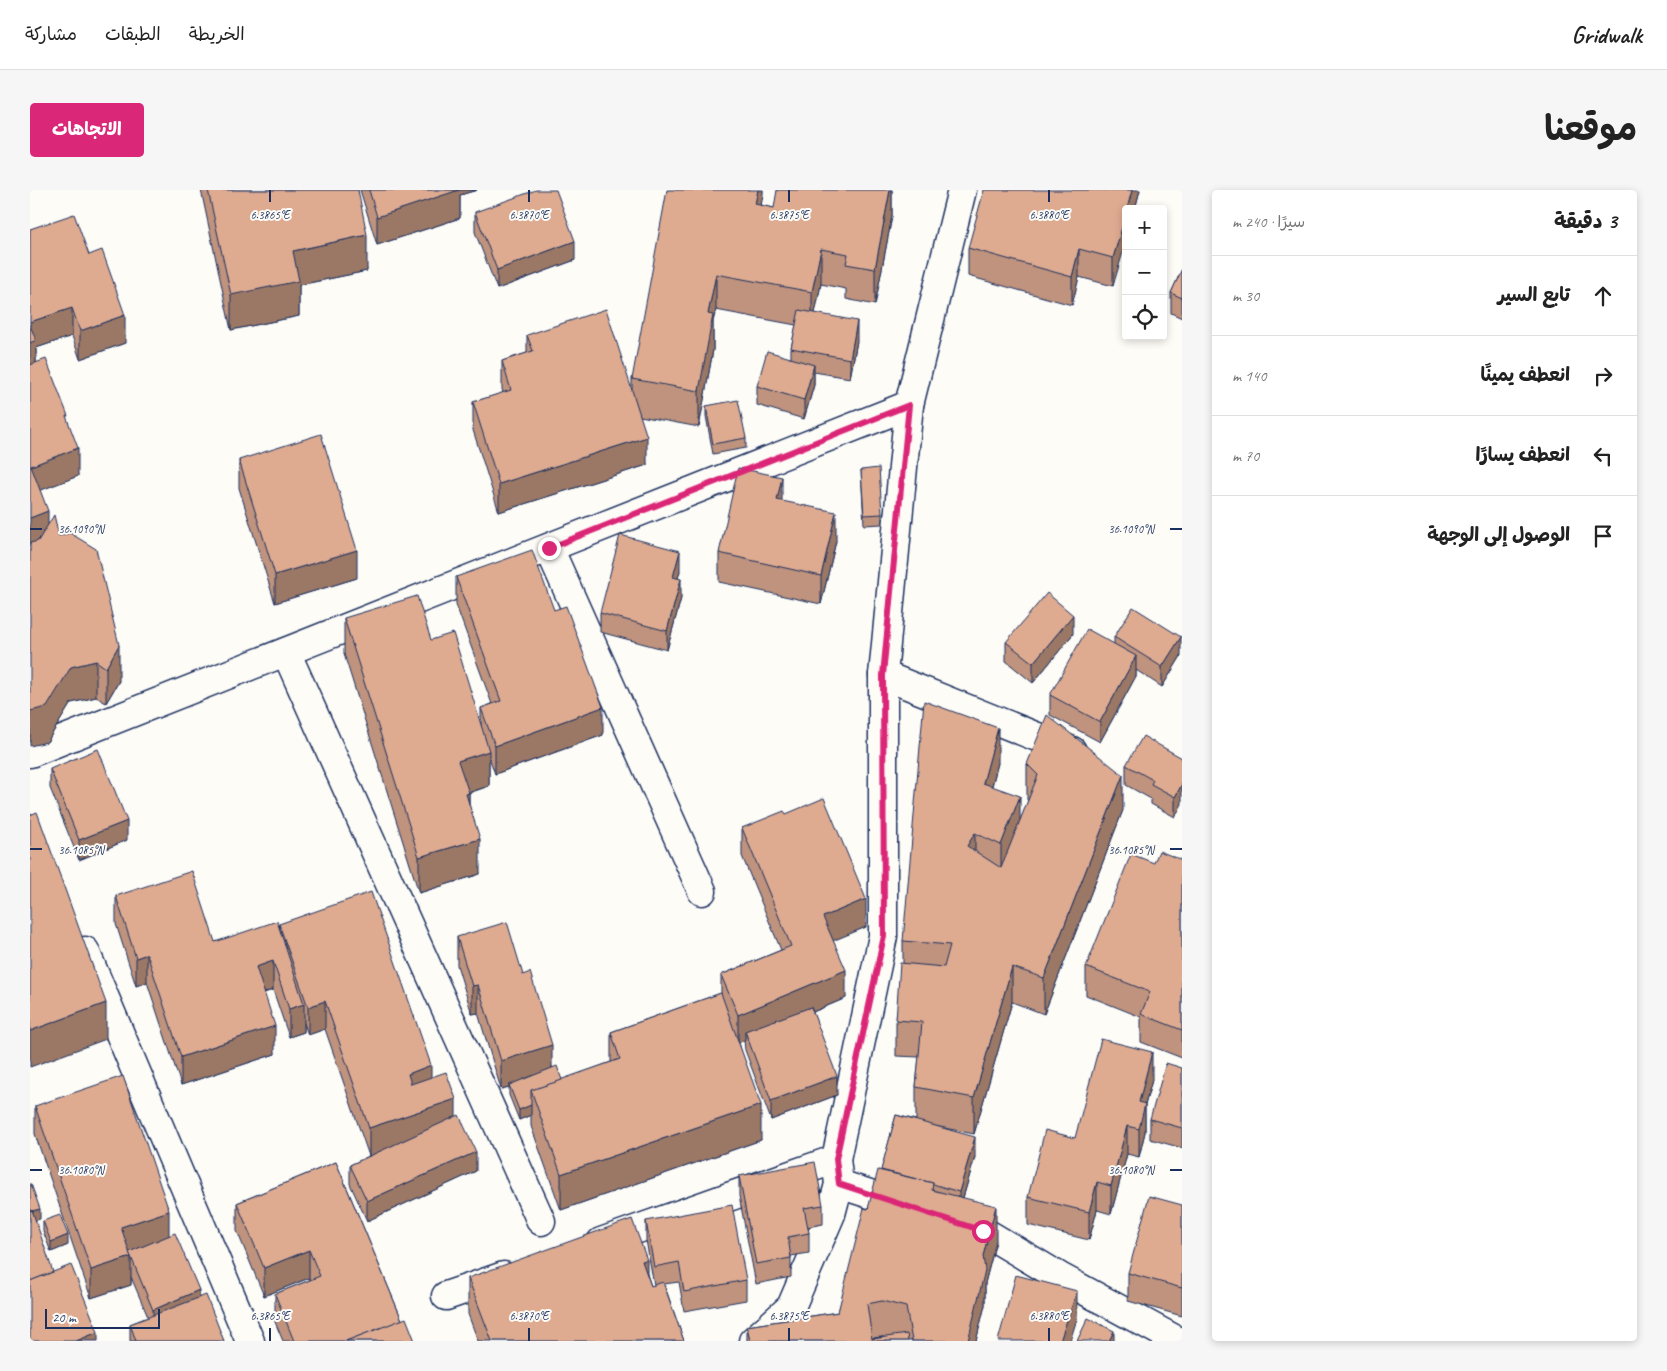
<!DOCTYPE html>
<html lang="ar">
<head>
<meta charset="utf-8">
<style>
	:root { --surface:#fff; --page:#f6f6f6; --text:#222; --muted:#767676; --line:#e0e0e0; --accent:#db2777 }
	body { margin:0; font-family:Caveat,"Playpen Sans Arabic",sans-serif; background:var(--page); color:var(--text); direction:rtl }
	.controls { position:absolute; right:15px; top:15px; display:grid; overflow:hidden; border-radius:5px; box-shadow:0 2px 8px #0003 }
	.controls button { width:45px; height:45px; display:grid; place-items:center; padding:0; border:0; border-bottom:1px solid var(--line); background:var(--surface); color:var(--text); font:25px sans-serif }
	.scale { position:absolute; left:15px; bottom:12px; width:115px; box-sizing:border-box; padding-left:5px; border:2px solid #1b2f5e; border-top:0; font-size:14px; line-height:18px; white-space:nowrap; color:#1b2f5e; -webkit-text-stroke:4px #fdfcf7; paint-order:stroke }
	.stop { position:absolute; width:15px; height:15px; margin:-11px; border:4px solid #db2777; border-radius:50%; background:#fff }
	.stop.end { background:#db2777; border-color:#fff; box-shadow:0 1px 5px #0008 }
	.list { margin:0; padding:0; list-style:none }
	h2 { display:flex; justify-content:space-between; align-items:center; height:65px; margin:0; padding:0 20px; font-size:21px }
	h2 small { font-size:16px; font-weight:400; color:var(--muted) }
	.list li { display:grid; grid-template-columns:32px 1fr auto; gap:15px; align-items:center; box-sizing:border-box; height:80px; padding:0 20px; border-top:1px solid var(--line) }
	.list b { display:block; font-size:19px; white-space:nowrap }
	.list em { font-size:16px; font-style:normal; color:var(--muted) }
	.icon { flex:none; width:28px; height:28px; fill:none; stroke:currentColor; stroke-width:2; stroke-linecap:round; stroke-linejoin:round }
	.map { position:relative; flex:none; width:1152px; height:1151px; overflow:hidden; direction:ltr; border-radius:5px }
	header { display:flex; align-items:center; gap:30px; box-sizing:border-box; height:70px; padding:0 25px; background:var(--surface); border-bottom:1px solid var(--line) }
	header strong { font-size:24px }
	nav { display:flex; gap:28px; margin-inline-start:auto; font-size:18px }
	.intro { display:flex; align-items:center; justify-content:space-between; box-sizing:border-box; height:120px; padding:0 30px }
	h1 { margin:0; font-size:35px }
	.button { padding:12px 22px; border-radius:5px; background:var(--accent); color:#fff; font-size:18px; font-weight:700 }
	main { display:flex; gap:30px; padding:0 30px }
	aside { flex:1; background:var(--surface); border-radius:5px; box-shadow:0 2px 8px #0003 }
	.map>svg:first-child { display:block }
	.lines { fill:none; stroke-linecap:round; stroke-linejoin:round }
	.street-casing { stroke:#1b2f5e; stroke-width:31 }
	.street { stroke:#fdfcf7; stroke-width:28 }
	.wall { fill:#bf937d; stroke:#1b2f5e; fill-rule:evenodd }
	.shaded-wall { fill:#9b7866; stroke:#1b2f5e }
	.building { fill:#deab91; stroke:#1b2f5e }
	.route { stroke:#db2777; stroke-width:6 }
	.ticks { fill:none; stroke:#1b2f5e; stroke-width:2 }
	.ticks-label { font-size:12px; text-anchor:middle; fill:#1b2f5e; stroke:#fdfcf7; stroke-width:4; stroke-linejoin:round; paint-order:stroke }
</style>
</head>
<body>
<header>
<strong>Gridwalk</strong>
<nav><a>الخريطة</a><a>الطبقات</a><a>مشاركة</a></nav>
</header>
<div class="intro"><h1>موقعنا</h1><a class="button">الاتجاهات</a></div>
<main>
<aside>
<h2>3 دقيقة<small>سيرًا · 240 m</small></h2>
<ul class="list">
<li><svg class="icon" aria-label="ahead" viewBox="0 0 24 24"><path d="M12 20V5M6 11l6-6 6 6"/></svg><div><b>تابع السير</b></div><em>30 m</em></li>
<li><svg class="icon" aria-label="right" viewBox="0 0 24 24"><path d="M7 20v-9h11M14 6l5 5-5 5"/></svg><div><b>انعطف يمينًا</b></div><em>140 m</em></li>
<li><svg class="icon" aria-label="left" viewBox="0 0 24 24"><path d="M17 20v-9H6M10 6l-5 5 5 5"/></svg><div><b>انعطف يسارًا</b></div><em>70 m</em></li>
<li><svg class="icon" aria-label="arrive" viewBox="0 0 24 24"><path d="M6 21V4h12l-3 4 3 4H6"/></svg><div><b>الوصول إلى الوجهة</b></div></li>
</ul>
</aside>
<div class="map">
<svg width="1152" height="1151" viewBox="0 0 1152 1151">
	<rect width="100%" height="100%" fill="#fdfcf7"/>
	<filter id="ink" filterUnits="userSpaceOnUse"><feTurbulence type="fractalNoise" baseFrequency=".02" numOctaves="2"/><feDisplacementMap in="SourceGraphic" scale="10" xChannelSelector="R" yChannelSelector="G"/><feConvolveMatrix kernelMatrix="1 2 1 2 8 2 1 2 1" color-interpolation-filters="sRGB"/></filter>
	<g filter="url(#ink)">
		<g class="lines">
			<g class="street-casing">
				<g id="street">
					<polyline points="519,358 672,701"/>
					<polyline points="256,462 511,1031"/>
					<polyline points="853,485 1042,561"/>
					<polyline points="0,563 879,215 932,0"/>
					<polyline points="55,761 220,1151"/>
					<polyline points="809,994 877,1016"/>
					<polyline points="932,1034 953,1041 1030,1087 1148,1151"/>
					<polyline points="571,1052 806,969"/>
					<polyline points="416,1106 474,1086"/>
					<polyline points="723,1151 761,1117 801,1024 809,994 806,969 853,746 853,485 879,215"/>
				</g>
			</g>
			<use href="#street" class="street"/>
		</g>
		<g class="wall">
			<polygon points="171,0 328,0 337,81 269,95 269,126 201,140"/>
			<polygon points="330,0 447,0 430,5 430,28 347,55"/>
			<polygon points="733,0 731,15 744,18 862,0 862,26 845,115 816,109 816,99 791,94 785,123 827,151 820,188 784,182 784,195 774,229 727,215 727,196 761,169 761,158 766,135 686,120 683,131 683,160 669,237 610,226 617,275 469,322 443,240 443,212 473,203 472,199 472,171 497,163 497,145 602,200 602,189"/>
			<polygon points="1110,0 1105,19 1096,19 1083,96 1049,87 1042,115 938,86 938,58"/>
			<polygon points="445,22 545,70 467,99 445,42"/>
			<polygon points="0,39 59,65 95,153 50,169 42,146 6,158 6,173 38,232 48,286 10,300 18,336 29,346 89,491 76,513 66,507 41,513 17,552"/>
			<polygon points="1152,79 1152,128 1141,123 1141,103"/>
			<polygon points="676,216 716,248 716,258 683,264 676,226"/>
			<polygon points="209,270 327,388 245,413 209,298"/>
			<polygon points="831,280 852,324 852,334 834,335"/>
			<polygon points="752,311 806,351 791,414 689,392 689,363"/>
			<polygon points="650,381 648,388 651,408 637,460 570,442 570,423"/>
			<polygon points="426,387 524,420 573,545 465,584 459,567 459,596 439,603 439,613 450,684 389,703 314,464 314,428 451,536 451,518 462,514 426,415"/>
			<polygon points="1043,444 1003,493 976,471 976,452"/>
			<polygon points="1084,447 1151,466 1132,497 1106,480 1106,486 1070,552 1020,525 1020,505 1084,454"/>
			<polygon points="1152,568 1145,627 1121,614 1121,609 1096,595 1096,575"/>
			<path d="M968,573L962,596L990,631L998,611L997,610V574L1093,620L1014,824L982,812L944,944L905,936L945,967L933,1008L966,1051L955,1093V1115L946,1151H717V1136L808,1122L838,1019L851,981L866,925L886,930V897L889,867L866,866V830L873,773V751ZM852,1147H854L842,1149V1148Z"/>
			<polygon points="20,579 97,650 49,670 20,598"/>
			<polygon points="756,624 836,737 803,750 816,808 783,822 807,905 741,930 715,860 714,850 709,852 731,950 531,1020 501,936 501,925 489,930 479,905 479,897 471,899 448,823 442,824 427,775 427,747 532,890 581,872 581,842 691,803 691,785 751,760 712,666 712,638"/>
			<polygon points="1152,670 1152,868 1111,852 1111,827 1056,805 1056,777 1124,673"/>
			<polygon points="86,706 185,752 249,738 249,734 401,887 426,927 446,981 337,1031 320,994 320,975 339,966 295,839 278,845 274,833 274,842 259,847 243,800 234,803 245,864 151,895 117,792 106,796 86,734"/>
			<polygon points="1152,878 1152,958 1120,949 1120,929"/>
			<polygon points="1122,890 1115,915 1115,942 1109,967 1097,964 1081,1024 1067,1020 1059,1050 998,1035 998,1007 1045,948"/>
			<polygon points="5,916 139,1045 169,1107 194,1151 100,1151 100,1134 118,1127 101,1087 101,1095 61,1108 5,944"/>
			<polygon points="306,972 372,1130 385,1151 253,1151 245,1132 245,1104 280,1090 279,1088 234,1106 207,1041 207,1013"/>
			<polygon points="709,986 793,1015 793,1034 777,1037 779,1043 779,1063 761,1066 761,1087 726,1094 709,1006"/>
			<polygon points="1152,1015 1152,1126 1098,1111 1098,1083"/>
			<polygon points="13,1031 38,1055 21,1062 13,1041"/>
			<polygon points="616,1031 716,1090 716,1110 654,1121 649,1092 634,1094 654,1151 448,1151 438,1124 438,1088 617,1084 621,1096 624,1095 616,1050"/>
		</g>
		<g class="shaded-wall">
			<polygon points="428,0 447,0 430,5 430,28 347,55 347,27"/>
			<polygon points="728,0 733,0 733,5 725,49 725,14"/>
			<polygon points="860,0 862,0 862,26 845,115 845,79"/>
			<polygon points="1102,0 1110,0 1105,19 1097,19"/>
			<polygon points="1096,24 1096,52 1083,96 1083,68"/>
			<polygon points="337,45 337,81 269,95 269,126 201,140 201,105 263,61"/>
			<polygon points="545,51 545,70 467,99 467,80"/>
			<polygon points="791,59 791,94 782,138 782,102"/>
			<polygon points="1049,59 1049,87 1042,115 1042,87"/>
			<polygon points="686,84 686,120 683,131 683,160 669,237 669,201 678,124"/>
			<polygon points="42,118 42,146 6,158 6,186 0,188 0,132"/>
			<polygon points="95,125 95,153 50,169 50,141"/>
			<polygon points="827,131 827,151 820,188 820,169"/>
			<polygon points="784,175 784,195 774,229 774,210"/>
			<polygon points="617,247 617,275 469,322 469,294"/>
			<polygon points="48,258 48,286 1,304 1,276"/>
			<polygon points="752,287 752,315 747,310"/>
			<polygon points="18,321 18,349 0,356 0,328"/>
			<polygon points="806,322 806,351 791,414 791,386"/>
			<polygon points="327,360 327,388 245,413 245,385"/>
			<polygon points="650,361 650,381 643,406 643,387"/>
			<polygon points="651,389 651,408 637,460 637,441"/>
			<polygon points="1043,425 1043,444 1003,493 1003,473"/>
			<polygon points="1151,447 1151,466 1132,497 1132,477"/>
			<polygon points="89,455 89,491 76,513 76,478"/>
			<polygon points="1106,466 1106,486 1070,552 1070,532"/>
			<polygon points="66,471 66,507 41,513 17,552 0,556 0,521 41,477"/>
			<polygon points="573,517 573,545 465,584 465,556"/>
			<polygon points="968,538 968,573 953,629 953,593"/>
			<polygon points="459,561 459,596 428,606 428,571"/>
			<polygon points="1093,585 1093,620 1014,824 1014,788"/>
			<polygon points="1152,594 1152,614 1145,627 1145,607"/>
			<polygon points="439,603 439,639 436,604"/>
			<polygon points="990,606 990,641 971,691 971,655"/>
			<polygon points="97,631 97,650 49,670 49,650"/>
			<polygon points="945,643 945,678 937,656"/>
			<polygon points="450,649 450,684 389,703 389,667"/>
			<polygon points="836,709 836,737 793,755 793,727"/>
			<polygon points="117,764 117,792 106,796 106,768"/>
			<polygon points="243,771 243,800 226,805 226,777"/>
			<polygon points="982,777 982,812 944,944 944,908"/>
			<polygon points="816,780 816,808 718,849 715,841 715,850 708,853 708,825"/>
			<polygon points="448,795 448,823 442,824 442,796"/>
			<polygon points="295,811 295,839 278,845 278,817"/>
			<polygon points="76,813 76,849 0,877 0,841"/>
			<polygon points="274,814 274,842 259,847 259,819"/>
			<polygon points="245,836 245,864 151,895 151,867"/>
			<polygon points="522,855 522,883 479,895 479,897 471,899 471,871"/>
			<polygon points="1122,862 1122,890 1115,915 1115,942 1109,967 1109,912"/>
			<polygon points="401,875 401,903 378,912 378,884"/>
			<polygon points="807,886 807,905 741,930 741,911"/>
			<polygon points="426,909 426,937 339,966 339,938"/>
			<polygon points="501,915 501,925 489,930 489,920"/>
			<polygon points="731,915 731,950 531,1020 531,984"/>
			<polygon points="1097,936 1097,964 1081,1024 1081,996"/>
			<polygon points="945,947 945,967 929,1021 929,1002"/>
			<polygon points="446,962 446,981 337,1031 337,1011"/>
			<polygon points="1067,992 1067,1020 1059,1050 1059,1022"/>
			<polygon points="966,1016 966,1051 955,1093 955,1115 946,1151 938,1151 953,1066"/>
			<polygon points="10,1019 10,1029 0,1032 0,1022"/>
			<polygon points="139,1021 139,1049 91,1065 91,1037"/>
			<polygon points="38,1045 38,1055 21,1062 21,1052"/>
			<polygon points="279,1060 279,1088 234,1106 234,1078"/>
			<polygon points="101,1067 101,1095 61,1108 61,1080"/>
			<polygon points="617,1070 617,1105 612,1071"/>
			<polygon points="169,1100 169,1120 123,1140 123,1120"/>
			<polygon points="1047,1101 1047,1129 1040,1151 1030,1151"/>
			<polygon points="1084,1141 1084,1151 1079,1151"/>
			<polygon points="68,1142 68,1151 46,1151"/>
		</g>
		<g class="building">
			<polygon points="178,0 328,0 337,45 263,61 269,91 201,105"/>
			<polygon points="339,0 429,0 347,27"/>
			<polygon points="506,0 526,0 545,51 467,80 445,22"/>
			<polygon points="637,0 728,0 725,14 744,18 747,0 860,0 845,79 816,74 818,64 791,59 782,102 686,84 678,124 683,125 669,201 602,189"/>
			<polygon points="954,0 1102,0 1097,19 1096,19 1096,24 1083,68 1049,59 1042,87 938,58"/>
			<polygon points="44,24 59,65 72,60 95,125 50,141 42,118 0,132 0,39"/>
			<polygon points="1152,79 1152,108 1141,103"/>
			<polygon points="576,119 617,247 469,294 443,212 481,200 472,171 503,161 497,145"/>
			<polygon points="769,120 827,131 820,169 761,158"/>
			<polygon points="0,135 6,150 0,153"/>
			<polygon points="737,161 784,175 774,210 727,196"/>
			<polygon points="16,169 38,226 36,226 48,258 1,276 18,321 0,328 0,175"/>
			<polygon points="708,210 716,248 683,254 676,216"/>
			<polygon points="291,244 327,360 245,385 209,270"/>
			<polygon points="708,278 752,287 747,310 806,322 791,386 689,363"/>
			<polygon points="849,278 852,324 834,325 831,280"/>
			<polygon points="24,325 29,346 40,343 66,359 89,455 76,478 66,471 41,477 17,517 0,521 0,353 8,351"/>
			<polygon points="590,345 650,361 643,387 651,389 637,441 570,423"/>
			<polygon points="502,360 524,420 536,416 573,517 465,556 451,518 471,511 426,387"/>
			<polygon points="1017,403 1043,425 1003,473 976,452"/>
			<polygon points="387,406 401,450 423,443 459,561 428,571 439,603 436,604 450,649 389,667 314,428"/>
			<polygon points="1103,417 1151,447 1132,477 1084,447"/>
			<polygon points="1057,439 1106,466 1070,532 1020,505"/>
			<polygon points="894,511 968,538 953,593 990,606 971,655 945,643 937,656 971,678 1008,585 997,574 1017,525 1093,585 1014,788 982,777 944,908 886,897 892,832 866,830 870,773 914,777 920,755 873,751"/>
			<polygon points="1113,546 1152,568 1152,594 1145,607 1121,594 1123,590 1096,575"/>
			<polygon points="68,559 97,631 49,650 20,579"/>
			<polygon points="794,608 836,709 793,727 816,780 708,825 691,785 761,756 712,638 754,621 756,624"/>
			<polygon points="7,622 76,813 0,841 0,625"/>
			<polygon points="1129,661 1152,670 1152,840 1111,824 1120,802 1056,777 1101,664 1124,673"/>
			<polygon points="162,681 185,752 247,731 274,814 259,819 243,771 226,777 245,836 151,867 117,764 106,768 86,706"/>
			<polygon points="341,702 401,875 378,884 381,894 416,882 426,909 339,938 295,811 278,817 249,734"/>
			<polygon points="477,732 493,785 500,782 522,855 471,871 448,795 442,796 427,747"/>
			<polygon points="691,803 731,915 531,984 501,900 590,869 581,842"/>
			<polygon points="781,817 807,886 741,911 715,841"/>
			<polygon points="1071,849 1122,862 1109,912 1115,914 1109,939 1097,936 1081,996 1067,992 1059,1022 998,1007 1015,940 1045,948"/>
			<polygon points="1136,873 1152,878 1152,938 1120,929"/>
			<polygon points="527,876 532,890 501,900 501,915 489,920 479,895"/>
			<polygon points="93,886 139,1021 91,1037 101,1067 61,1080 5,916"/>
			<polygon points="429,925 446,962 337,1011 320,975"/>
			<polygon points="866,925 945,947 929,1002 903,994 903,993 851,980"/>
			<polygon points="306,972 372,1130 316,1151 264,1151 245,1104 290,1086 279,1060 234,1078 207,1013"/>
			<polygon points="785,972 793,1015 774,1018 779,1043 758,1047 761,1068 726,1074 709,986"/>
			<polygon points="848,980 903,993 902,1000 966,1016 953,1066 955,1080 938,1151 882,1151 876,1117 852,1111 837,1114 842,1149 877,1144 878,1151 720,1151 717,1136 808,1122 834,1018 838,1019"/>
			<polygon points="0,994 1,994 10,1019 2,1021 2,1020 0,1021"/>
			<polygon points="1119,1006 1152,1015 1152,1098 1098,1083"/>
			<polygon points="702,1015 716,1090 654,1102 649,1072 624,1077 616,1031"/>
			<polygon points="2,1020 23,1082 0,1091 0,1021"/>
			<polygon points="30,1025 38,1045 21,1052 13,1031"/>
			<polygon points="602,1029 617,1070 612,1071 621,1096 633,1092 654,1151 462,1151 438,1088"/>
			<polygon points="145,1043 169,1100 123,1120 99,1062"/>
			<polygon points="41,1075 68,1142 46,1151 0,1151 0,1091"/>
			<polygon points="986,1085 1047,1101 1030,1151 968,1151"/>
			<polygon points="176,1105 194,1151 106,1151 100,1134"/>
			<polygon points="376,1128 385,1151 316,1151"/>
			<polygon points="1058,1128 1084,1141 1079,1151 1047,1151"/>
		</g>
	</g>
	<g class="lines" filter="url(#ink)">
		<polyline class="route" points="519,358 879,215 853,485 854,746 806,969 809,994 953,1041"/>
	</g>
	<path class="ticks" d="M240,0V12M499,0V12M759,0V12M1019,0V12M0,339H12M1140,339H1152M0,659H12M1140,659H1152M0,980H12M1140,980H1152M240,1138V1151M499,1138V1151M759,1138V1151M1019,1138V1151"/>
	<g class="ticks-label">
		<text x="240" y="29">6.3865°E</text>
		<text x="499" y="29">6.3870°E</text>
		<text x="759" y="29">6.3875°E</text>
		<text x="1019" y="29">6.3880°E</text>
		<text x="51" y="343">36.1090°N</text>
		<text x="1101" y="343">36.1090°N</text>
		<text x="51" y="664">36.1085°N</text>
		<text x="1101" y="664">36.1085°N</text>
		<text x="51" y="984">36.1080°N</text>
		<text x="1101" y="984">36.1080°N</text>
		<text x="240" y="1130">6.3865°E</text>
		<text x="499" y="1130">6.3870°E</text>
		<text x="759" y="1130">6.3875°E</text>
		<text x="1019" y="1130">6.3880°E</text>
	</g>
</svg>
<div class="controls">
<button>+</button>
<button>−</button>
<button><svg class="icon" aria-label="locate" viewBox="0 0 24 24"><circle cx="12" cy="12" r="6"/><path d="M12 2v4M12 18v4M2 12h4M18 12h4"/></svg></button>
</div>
<div class="scale">20 m</div>
<div class="stop" style="left:953px;top:1041px"></div>
<div class="stop end" style="left:519px;top:358px"></div>
</div>
</main>
</body>
</html>
